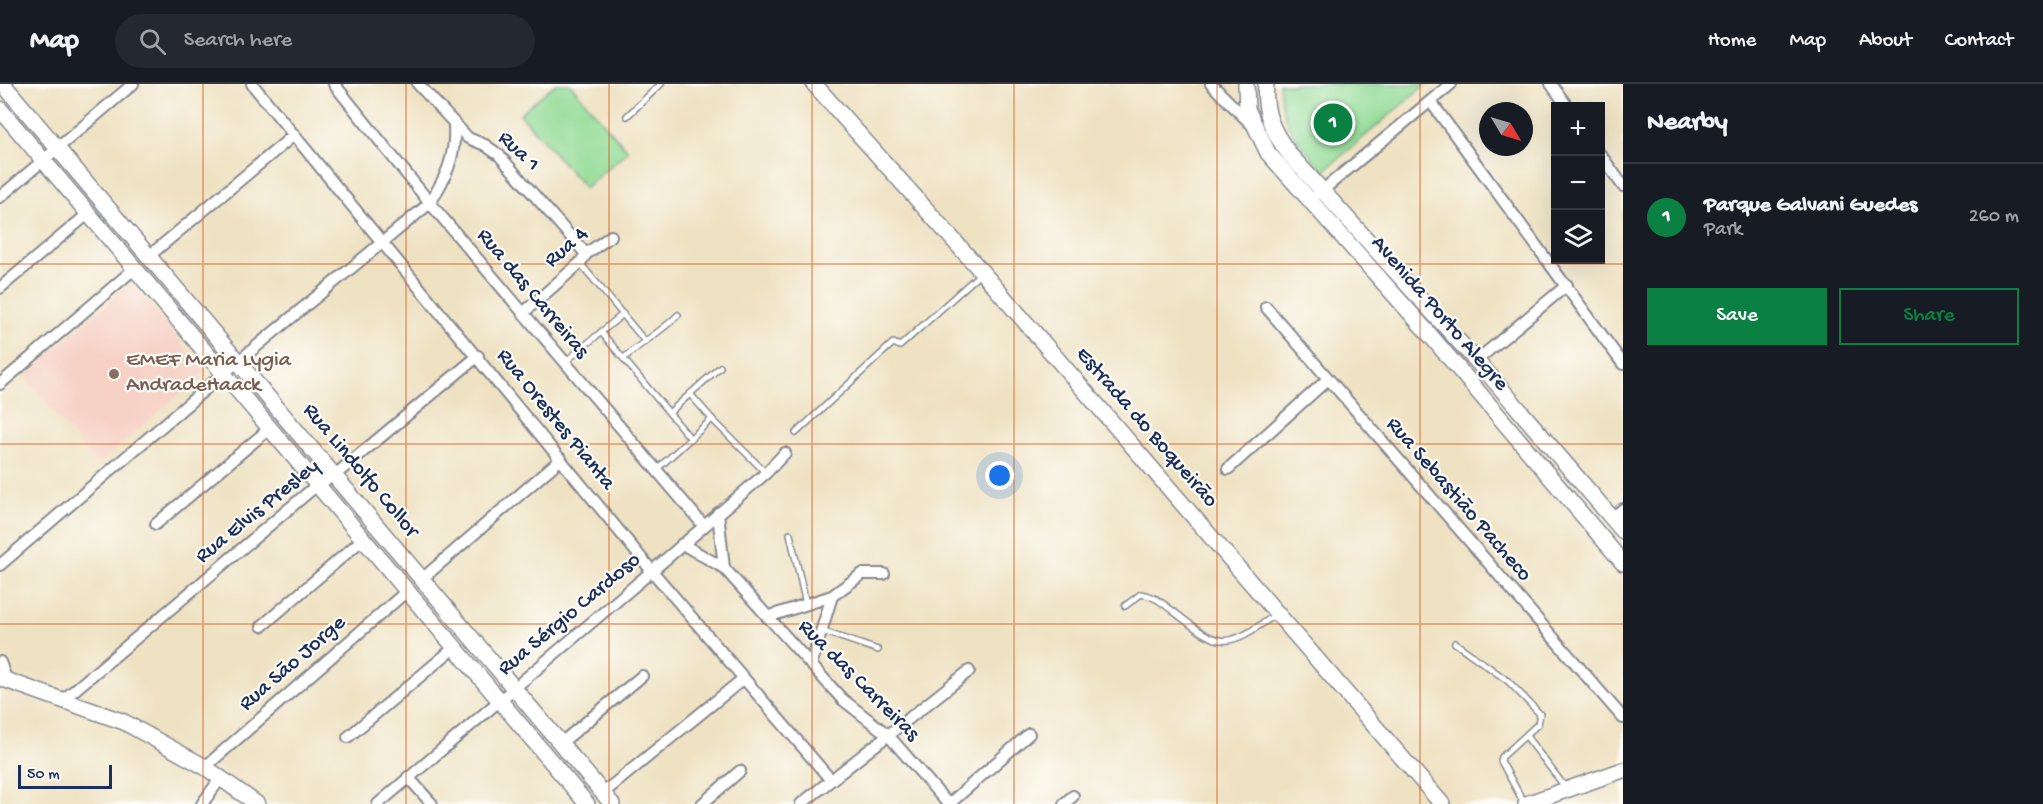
<!DOCTYPE html>
<html lang="en">
<head>
<meta charset="utf-8">
<style>
	:root { --surface:#171b24; --page:#242831; --text:#f1f3f6; --muted:#9ea1a6; --line:#363941; --accent:#0b8043 }
	body { margin:0; font-family:"Gochi Hand",sans-serif; background:var(--page); color:var(--text) }
	.controls { position:absolute; right:18px; top:18px; display:grid; overflow:hidden; border-radius:0px; box-shadow:0 6px 24px #0002 }
	.controls button { width:54px; height:54px; display:grid; place-items:center; padding:0; border:0; border-bottom:2px solid var(--line); background:var(--surface); color:var(--text); font:30px sans-serif }
	.compass { position:absolute; left:1479px; top:18px; width:54px; height:54px; border-radius:50%; background:var(--surface); box-shadow:0 6px 24px #0002; rotate:128deg }
	.scale { position:absolute; left:18px; bottom:15px; width:94px; box-sizing:border-box; padding-left:6px; border:3px solid #1b2f5e; border-top:0; font-size:16px; line-height:21px; white-space:nowrap; color:#1b2f5e; -webkit-text-stroke:4px #fdfcf7; paint-order:stroke }
	.you { position:absolute; left:1000px; top:392px; width:21px; height:21px; margin:-15px; border:4px solid #fff; border-radius:50%; background:#1a73e8; box-shadow:0 0 0 9px #1a73e833 }
	.badge { display:grid; place-items:center; width:39px; height:39px; border-radius:50%; background:var(--accent); color:#fff; font-size:20px; font-weight:700 }
	.pin { position:absolute; translate:-50% -50%; border:3px solid #fff; box-shadow:0 2px 6px #0006 }
	.list { margin:0; padding:0; list-style:none }
	h2 { display:flex; justify-content:space-between; align-items:center; height:78px; margin:0; padding:0 24px; font-size:26px }
	h2 small { font-size:20px; font-weight:400; color:var(--muted) }
	.list li { display:grid; grid-template-columns:39px 1fr auto; gap:18px; align-items:center; box-sizing:border-box; height:108px; padding:0 24px; border-top:2px solid var(--line) }
	.list b { display:block; font-size:22px; white-space:nowrap }
	.list p { margin:0; font-size:20px; white-space:nowrap; color:var(--muted) }
	.list em { font-size:20px; font-style:normal; color:var(--muted) }
	.actions { display:flex; gap:12px; padding:18px 24px }
	.actions a { flex:1; padding:14px 0; border:2px solid var(--accent); border-radius:0px; text-align:center; font-size:21px; color:var(--accent) }
	.actions .main { background:var(--accent); color:#fff }
	.icon { flex:none; width:33px; height:33px; fill:none; stroke:currentColor; stroke-width:2; stroke-linecap:round; stroke-linejoin:round }
	.map { position:relative; flex:none; width:1623px; height:720px; overflow:hidden }
	header { display:flex; align-items:center; gap:36px; box-sizing:border-box; height:84px; padding:0 30px; background:var(--surface); border-bottom:2px solid var(--line) }
	header strong { font-size:28px }
	nav { display:flex; gap:33px; margin-inline-start:auto; font-size:21px }
	.search { width:420px; height:54px; background:var(--page); display:flex; align-items:center; gap:15px; box-sizing:border-box; padding:0 21px; border-radius:33px; color:var(--muted); font-size:22px }
	main { display:flex }
	aside { flex:1; background:var(--surface) }
	.map>svg:first-child { display:block }
	.built { fill:#f7d1c6 }
	.green { fill:#93db96; stroke:#57857a; stroke-width:1.5 }
	.lines { fill:none; stroke-linecap:round; stroke-linejoin:round }
	.lane-casing { stroke:#858890; stroke-width:8 }
	.street-casing { stroke:#858890; stroke-width:14 }
	.secondary-casing { stroke:#858890; stroke-width:18 }
	.lane { stroke:#fff; stroke-width:5 }
	.street { stroke:#fff; stroke-width:10 }
	.secondary { stroke:#fff; stroke-width:15 }
	.grid { fill:none; stroke:#d45514; stroke-width:1.5; stroke-opacity:0.55 }
	.education-dot { fill:#8d6e63; stroke:#fdfcf7; stroke-width:2 }
	.labels { text-anchor:middle; dominant-baseline:central; stroke-width:4.5; stroke-linejoin:round; paint-order:stroke }
	.street-label { font-size:22px; fill:#1b2f5e; stroke:#fdfcf7 }
	.education-label { font-size:22px; fill:#785e54; stroke:#fdfcf7; text-anchor:start }
</style>
</head>
<body>
<header>
<strong>Map</strong>
<div class="search"><svg class="icon" aria-label="search" viewBox="0 0 24 24"><circle cx="10" cy="10" r="6"/><path d="M15 15l6 6"/></svg>Search here</div>
<nav><a>Home</a><a>Map</a><a>About</a><a>Contact</a></nav>
</header>
<main>
<div class="map">
<svg width="1623" height="720" viewBox="0 0 1623 720">
	<rect width="100%" height="100%" fill="#fdfcf7"/>
	<filter id="ink" filterUnits="userSpaceOnUse"><feTurbulence type="fractalNoise" baseFrequency=".0167" numOctaves="2"/><feDisplacementMap in="SourceGraphic" scale="12" xChannelSelector="R" yChannelSelector="G"/><feConvolveMatrix kernelMatrix="1 2 1 2 8 2 1 2 1" color-interpolation-filters="sRGB"/></filter>
	<filter id="wash" filterUnits="userSpaceOnUse"><feTurbulence type="fractalNoise" baseFrequency=".008" numOctaves="4" result="noise"/><feDisplacementMap in="SourceGraphic" scale="24" xChannelSelector="R" yChannelSelector="G"/><feGaussianBlur stdDeviation="1.35" result="paint"/><feColorMatrix in="noise" values="0 0 0 0 0 0 0 0 0 0 0 0 0 0 0 0 0 1.4 0 .05"/><feComposite in="paint" operator="in"/></filter>
	<g filter="url(#wash)">
		<rect width="100%" height="100%" fill="#efe2c2"/>
		<polygon class="built" points="131,198 205,288 97,381 24,292"/>
		<g class="green">
			<polygon points="555,0 570,0 628,67 585,104 520,30"/>
			<path d="M1279,0H1426L1324,87C1296,55 1282,45 1279,0Z"/>
		</g>
	</g>
	<g filter="url(#ink)">
		<g class="lines">
			<g class="lane-casing">
				<g id="lane">
					<polyline points="627,32 661,0"/>
					<polyline points="580,179 644,256"/>
					<polyline points="601,248 691,355"/>
					<path d="M624,274C642,258 661,248 678,231"/>
					<polyline points="565,278 623,230"/>
					<polyline points="690,310 712,335 766,389"/>
					<polyline points="670,328 720,283"/>
					<polyline points="796,349 893,259 900,262 981,189"/>
					<polyline points="656,386 712,335"/>
					<polyline points="790,450 806,520"/>
					<path d="M1125,522L1141,510C1155,512 1162,519 1173,527C1221,565 1225,566 1275,531"/>
					<polyline points="822,547 878,566"/>
					<polyline points="1455,559 1508,597 1540,630 1538,640 1502,673 1501,677 1524,719"/>
					<polyline points="1526,652 1565,703"/>
				</g>
			</g>
			<g class="street-casing">
				<g id="street">
					<polyline points="252,0 652,487 830,695"/>
					<polyline points="334,0 430,119 704,442"/>
					<polyline points="418,0 468,54 485,61 499,71 586,170"/>
					<polyline points="1211,0 1251,40"/>
					<polyline points="1551,0 1567,22"/>
					<polyline points="1431,18 1623,280"/>
					<polyline points="1600,70 1623,102"/>
					<polyline points="1318,110 1451,0"/>
					<polyline points="0,113 133,0"/>
					<polyline points="149,172 294,51"/>
					<polyline points="0,204 89,129"/>
					<polyline points="1266,223 1623,634"/>
					<polyline points="523,229 580,179 586,170 611,152"/>
					<polyline points="1476,277 1567,201"/>
					<polyline points="0,300 134,185"/>
					<polyline points="1228,385 1327,296"/>
					<polyline points="718,429 724,484"/>
					<polyline points="1612,434 1623,425"/>
					<polyline points="156,440 269,345"/>
					<polyline points="682,460 724,484 842,615 888,651 948,720"/>
					<path d="M0,481L223,290L430,119C446,93 456,73 454,41"/>
					<polyline points="422,495 561,375"/>
					<polyline points="767,533 832,512 862,490 884,490"/>
					<polyline points="262,542 363,455"/>
					<polyline points="0,578 6,595"/>
					<polyline points="811,581 832,512"/>
					<polyline points="64,615 317,401 335,391 478,272"/>
					<polyline points="348,653 455,563"/>
					<polyline points="561,659 642,592"/>
					<polyline points="205,683 407,507"/>
					<polyline points="408,693 432,720"/>
					<polyline points="603,709 743,595"/>
					<polyline points="202,720 220,695"/>
					<polyline points="378,720 652,487 766,389 785,369"/>
					<polyline points="702,720 740,687"/>
					<polyline points="801,720 969,587"/>
					<polyline points="949,720 1029,650"/>
					<polyline points="1064,720 1073,712"/>
				</g>
			</g>
			<g class="secondary-casing">
				<g id="secondary">
					<polyline points="3,0 612,720"/>
					<polyline points="814,0 982,188 1442,720"/>
					<polyline points="1246,0 1247,25 1268,69 1430,251 1623,479"/>
					<path d="M1266,0C1263,29 1274,50 1290,71L1492,294L1623,447"/>
					<polyline points="0,25 587,720"/>
					<polyline points="0,594 124,638 205,683 257,720"/>
					<polyline points="1526,720 1623,686"/>
				</g>
			</g>
			<use href="#lane" class="lane"/>
			<use href="#street" class="street"/>
			<use href="#secondary" class="secondary"/>
		</g>
	</g>
	<path class="grid" d="M203,0V720M406,0V720M609,0V720M812,0V720M1014,0V720M1217,0V720M1420,0V720M0,180H1623M0,360H1623M0,540H1623"/>
	<circle class="education-dot" cx="114" cy="290" r="6"/>
	<g class="labels">
		<g class="street-label">
			<text transform="translate(518 68) rotate(43)">Rua 1</text>
			<text transform="translate(567 164) rotate(-41)">Rua 4</text>
			<text transform="translate(532 210) rotate(50)">Rua das Carreiras</text>
			<text transform="translate(1439 230) rotate(49)">Avenida Porto Alegre</text>
			<text transform="translate(555 336) rotate(51)">Rua Orestes Pianta</text>
			<text transform="translate(1146 344) rotate(49)">Estrada do Boqueirão</text>
			<text transform="translate(360 387) rotate(50)">Rua Lindolfo Collor</text>
			<text transform="translate(1458 416) rotate(49)">Rua Sebastião Pacheco</text>
			<text transform="translate(258 428) rotate(-39)">Rua Elvis Presley</text>
			<text transform="translate(570 531) rotate(-40)">Rua Sérgio Cardoso</text>
			<text transform="translate(293 580) rotate(-41)">Rua São Jorge</text>
			<text transform="translate(858 597) rotate(45)">Rua das Carreiras</text>
		</g>
		<g class="education-label">
			<text x="126" y="277">EMEF Maria Lygia<tspan x="126" dy="25">AndradeHaack</tspan></text>
		</g>
	</g>
</svg>
<div class="controls">
<button>+</button>
<button>−</button>
<button><svg class="icon" aria-label="layers" viewBox="0 0 24 24"><path d="M12 4l9 5-9 5-9-5zM3 14l9 5 9-5"/></svg></button>
</div>
<svg class="compass" viewBox="-18 -18 36 36"><path d="M0-13l5 13h-10z" fill="#e53935"/><path d="M0 13l5-13h-10z" fill="#9ea1a6"/></svg>
<div class="scale">50 m</div>
<div class="you"></div>
<div class="pin badge" style="left:1333px;top:39px">1</div>
</div>
<aside>
<h2>Nearby<small></small></h2>
<ul class="list">
<li><span class="badge">1</span><div><b>Parque Galvani Guedes</b><p>Park</p></div><em>260 m</em></li>
</ul>
<div class="actions"><a class="main">Save</a><a>Share</a></div>
</aside>
</main>
</body>
</html>
